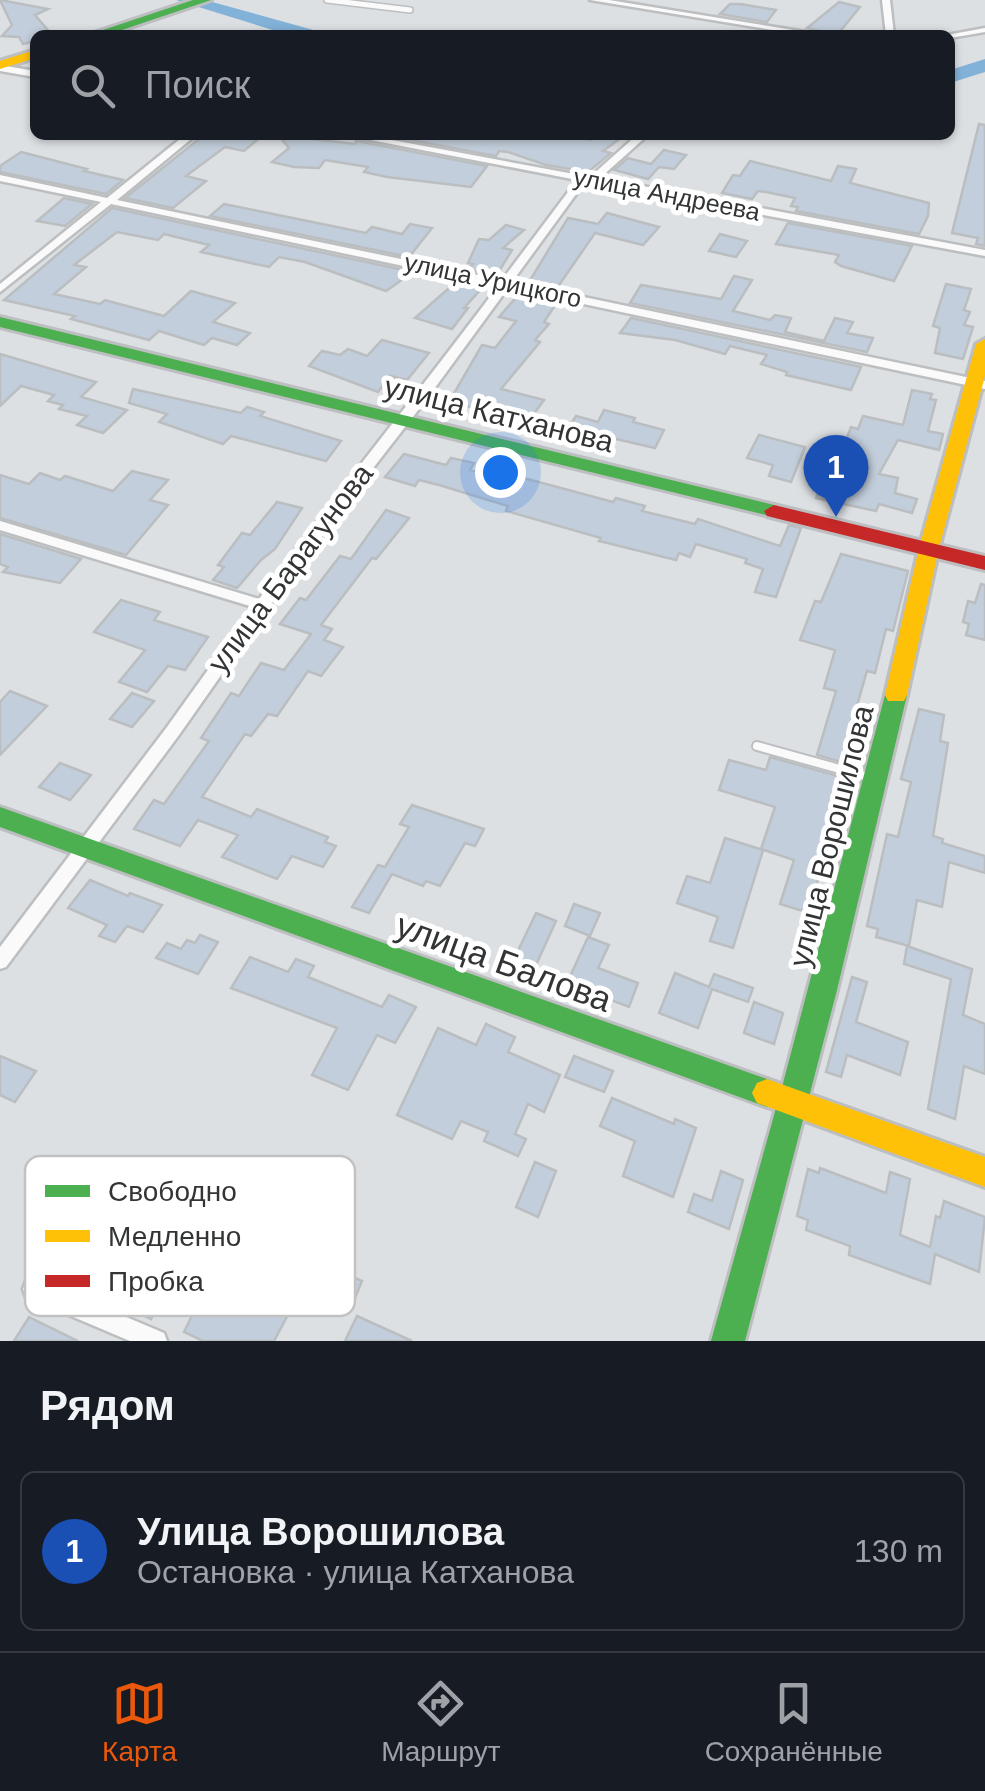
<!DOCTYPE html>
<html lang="ru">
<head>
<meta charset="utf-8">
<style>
	:root { --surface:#171b24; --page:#20242c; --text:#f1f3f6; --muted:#9ea1a6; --line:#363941; --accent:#ea580c }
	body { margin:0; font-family:Arial,sans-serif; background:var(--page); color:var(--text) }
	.you { position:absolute; left:500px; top:472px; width:35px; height:35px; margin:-25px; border:8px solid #fff; border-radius:50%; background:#1a73e8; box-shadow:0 0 0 15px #1a73e833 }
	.badge { display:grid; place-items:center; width:65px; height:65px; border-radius:50%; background:var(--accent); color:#fff; font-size:32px; font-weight:700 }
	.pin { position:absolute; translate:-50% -82px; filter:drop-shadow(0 2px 5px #0008) }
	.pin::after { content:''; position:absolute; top:52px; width:35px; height:30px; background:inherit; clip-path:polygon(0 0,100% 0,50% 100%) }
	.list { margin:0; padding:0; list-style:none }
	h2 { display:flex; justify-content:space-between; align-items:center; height:130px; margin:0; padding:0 40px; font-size:42px }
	h2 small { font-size:32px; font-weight:400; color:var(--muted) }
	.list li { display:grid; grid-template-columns:65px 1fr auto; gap:30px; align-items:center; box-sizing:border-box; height:160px; margin:0 20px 20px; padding:0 20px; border:2px solid var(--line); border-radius:15px }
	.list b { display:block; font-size:38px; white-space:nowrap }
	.list p { margin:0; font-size:32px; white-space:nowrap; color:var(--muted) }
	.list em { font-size:32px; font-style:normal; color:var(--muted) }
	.icon { flex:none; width:55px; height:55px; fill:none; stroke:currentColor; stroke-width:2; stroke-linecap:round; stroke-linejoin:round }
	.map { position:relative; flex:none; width:985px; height:1341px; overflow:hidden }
	.search { position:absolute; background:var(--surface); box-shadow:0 2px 8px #0004; left:30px; right:30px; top:30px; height:110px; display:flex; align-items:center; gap:25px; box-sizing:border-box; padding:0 35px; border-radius:15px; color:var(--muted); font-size:38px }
	.sheet { height:310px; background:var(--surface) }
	nav { display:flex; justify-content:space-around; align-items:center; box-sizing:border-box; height:140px; border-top:2px solid var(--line); background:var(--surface); font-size:28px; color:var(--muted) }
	nav a { display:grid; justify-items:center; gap:5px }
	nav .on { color:var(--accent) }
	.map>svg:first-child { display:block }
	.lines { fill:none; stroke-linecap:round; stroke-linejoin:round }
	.river { fill:#83b2d9; fill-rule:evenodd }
	.building { fill:#c2cedb; stroke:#bbbec0; stroke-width:2.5 }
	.lane-far1-casing { stroke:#bcbec0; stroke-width:8 }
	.lane-casing { stroke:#bcbec0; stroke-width:12 }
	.street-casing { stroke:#bcbec0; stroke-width:5 }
	.fast-casing { stroke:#bcbec0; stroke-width:6 }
	.slow-casing { stroke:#bcbec0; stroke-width:6 }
	.jam-casing { stroke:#bcbec0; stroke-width:6 }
	.lane-far1 { stroke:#fafafb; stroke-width:5 }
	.lane { stroke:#fafafb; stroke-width:8 }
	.street { fill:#fafafb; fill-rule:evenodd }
	.fast { fill:#4caf50; fill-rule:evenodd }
	.slow { fill:#ffc107; fill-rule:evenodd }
	.jam { fill:#c62828; fill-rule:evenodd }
	.labels { text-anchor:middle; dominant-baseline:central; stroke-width:10; stroke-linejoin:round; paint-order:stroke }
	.far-street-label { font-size:25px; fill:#323436; stroke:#fff }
	.street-label { font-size:30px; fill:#323436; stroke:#fff }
	.near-street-label { font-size:35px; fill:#323436; stroke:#fff }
	.key { fill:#fff; stroke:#c2c2c3; stroke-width:2.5 }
	.key-label { font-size:28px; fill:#323436 }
</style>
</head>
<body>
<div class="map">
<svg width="985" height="1341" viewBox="0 0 985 1341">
	<rect width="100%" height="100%" fill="#dde0e3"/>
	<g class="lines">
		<g class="river">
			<polygon points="176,0 205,0 317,31 320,35 289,35"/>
			<polygon points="985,59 985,72 950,83 950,70"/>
		</g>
	</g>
	<g class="building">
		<polygon points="0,0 48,9 35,15 52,35 35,35 35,41 23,44 19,37 2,36 12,25"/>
		<polygon points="839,2 860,7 837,35 807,28"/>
		<polygon points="730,4 740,4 776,10 767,22 720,14"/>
		<polygon points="979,124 985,125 985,246 976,244 978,238 952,233"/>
		<polygon points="204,135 263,135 244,151 225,147 186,176 206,181 173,208 125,198"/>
		<polygon points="278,135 355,144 356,141 487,166 471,187 387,177 364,172 368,167 325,160 319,168 294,167 272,162 289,148"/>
		<polygon points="385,135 561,135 591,140 601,135 618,140 603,151 611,153 588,172 546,165 508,152 499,151 496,156"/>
		<polygon points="664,150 686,155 674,169 659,167 648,179 614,170 628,158 651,164"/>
		<polygon points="21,152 87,169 84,171 123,180 106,194 0,172 0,166"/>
		<polygon points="750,161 831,181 838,166 856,169 850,183 929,203 928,216 919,234 796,211 798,207 791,206 795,198 766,192 758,191 752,199 722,193 733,175 740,176"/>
		<polygon points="64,198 92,204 65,226 37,221"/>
		<polygon points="224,204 366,233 372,227 402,234 410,224 432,228 409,257 210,216"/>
		<polygon points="112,208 413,272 386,291 305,262 279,257 269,267 201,252 209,245 164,234 158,240 117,232 74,265 86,267 54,294 100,304 105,300 164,316 191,291 235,303 213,322 250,333 237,345 212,338 204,345 159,331 149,340 71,319 75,316 4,300"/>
		<polygon points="607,213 659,227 643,245 595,233 557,288 529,282 568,218 598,224"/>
		<polygon points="788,223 912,246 894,281 841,266 835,262 839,255 776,244"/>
		<polygon points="506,225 524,230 503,248 512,250 501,268 495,275 468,269 473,264 468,263 479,239 489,240"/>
		<polygon points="720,234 747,241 736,257 709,251"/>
		<polygon points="734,276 752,280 733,311 770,320 775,315 791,318 785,332 824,341 835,318 853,322 847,333 873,338 867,352 630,303 641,285 721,299"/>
		<polygon points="457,281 483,287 464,308 468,308 452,329 415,318"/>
		<polygon points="946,284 971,289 964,310 970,312 964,325 973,327 963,359 935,353 940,328 933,326"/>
		<polygon points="519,294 557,302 544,322 549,324 535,340 540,342 501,389 544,400 533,415 480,402 475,408 449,402 482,345 495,348 516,321 499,317"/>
		<polygon points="631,318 861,367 851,390 786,375 787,372 761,364 767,355 730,346 725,354 675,340 620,333"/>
		<polygon points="382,340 429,353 407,380 390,376 378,392 309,366 322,351 340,355 348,349 367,356"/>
		<polygon points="0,354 96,382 81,397 127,410 103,433 77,425 87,416 59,409 63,405 48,401 54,395 21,386 0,406"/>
		<polygon points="133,389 241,413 247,407 264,412 260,416 341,441 326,461 231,436 223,444 159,422 167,414 129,403"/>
		<polygon points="912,390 932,394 930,399 936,400 928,431 943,434 939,450 898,440 879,474 898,478 895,493 917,499 912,513 879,504 876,511 816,498 838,438 846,440 851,427 858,429 863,416 903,425"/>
		<polygon points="604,410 635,418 633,422 664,430 655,448 603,436 600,443 563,436 576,416 598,422"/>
		<polygon points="759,435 805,447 791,482 769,476 773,465 747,458"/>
		<polygon points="404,454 446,465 451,458 474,463 470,470 518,481 520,477 613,502 616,498 645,506 642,511 695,524 698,519 780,546 789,525 801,528 776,597 755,592 763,569 745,563 747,559 696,544 690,557 679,553 676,560 599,541 601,538 506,511 508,506 439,485 419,480 415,486 385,477"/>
		<polygon points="132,471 168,480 150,500 168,505 126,555 0,518 0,475 29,484 40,473 60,480 65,476 113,491"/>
		<polygon points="277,502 302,508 275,549 261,560 237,588 213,580 224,567 218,565 242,533 250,535"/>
		<polygon points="386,510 409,518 376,559 372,558 321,625 332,629 324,640 343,647 321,676 308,671 277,716 268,714 251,736 245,734 202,797 251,817 257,809 328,837 325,842 336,846 323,867 292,856 277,879 222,857 238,835 198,820 180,846 134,829 154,800 164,804 209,741 201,738 231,693 239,696 261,663 284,670 311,634 280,624 300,598 306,600 340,556 351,559"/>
		<polygon points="0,534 81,559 60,583 3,572 8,567 0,564"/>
		<polygon points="841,554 908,571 893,631 886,629 875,673 867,671 856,709 869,713 855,766 817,755 836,691 824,688 835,650 800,640 815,601 821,602"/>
		<polygon points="981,584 985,585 985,640 966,635 969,624 963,622 968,601 975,603"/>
		<polygon points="121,600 160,612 154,620 208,637 185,670 168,666 147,692 119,682 145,650 94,632"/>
		<polygon points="10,691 47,706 0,755 0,702"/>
		<polygon points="132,693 154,701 132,727 110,719"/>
		<polygon points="919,709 944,715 940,741 948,743 933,836 943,839 942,843 985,856 985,873 949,862 942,907 917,900 909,946 876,937 878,929 867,926 887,834 898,837 911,782 901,779"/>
		<polygon points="770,757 845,778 809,913 780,904 794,860 761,849 775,807 719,790 729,760 766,770"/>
		<polygon points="60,763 91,775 70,800 39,787"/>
		<polygon points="412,805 484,829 475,846 465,843 440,886 426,881 423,886 392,874 369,913 352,907 378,865 385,867 409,827 400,824"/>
		<polygon points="725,838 763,850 733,948 710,941 718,917 677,903 687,876 710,883"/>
		<polygon points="90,880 128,896 130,893 162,905 143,932 127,926 115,942 99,936 107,925 68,908"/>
		<polygon points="574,904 600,913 590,936 565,926"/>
		<polygon points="536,913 556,921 536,965 515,957"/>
		<polygon points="200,935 218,942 198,974 156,958 167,943 181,949 187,940 195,943"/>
		<polygon points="588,937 609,945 598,968 638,983 629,1007 567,983"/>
		<polygon points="907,946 972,969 963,1015 985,1024 985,1074 964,1066 955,1119 928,1109 951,979 904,964"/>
		<polygon points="250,957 288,972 296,959 314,966 308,977 382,1007 389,995 416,1007 395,1043 377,1035 348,1090 312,1075 337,1028 231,988"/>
		<polygon points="675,973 709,987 714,974 753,988 748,1002 712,989 698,1028 659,1013"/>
		<polygon points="852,977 867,982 856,1022 908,1042 900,1075 847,1055 841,1077 826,1072"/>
		<polygon points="754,1002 783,1013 774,1044 744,1033"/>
		<polygon points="486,1024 515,1037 508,1052 560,1075 544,1112 528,1104 515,1134 526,1139 518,1156 484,1141 488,1132 461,1121 452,1139 397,1115 438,1028 476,1045"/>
		<polygon points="0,1056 36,1071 15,1102 0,1095"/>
		<polygon points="574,1056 613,1071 604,1092 565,1077"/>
		<polygon points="612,1098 674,1124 675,1119 696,1128 673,1197 623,1176 635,1141 600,1126"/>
		<polygon points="535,1162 556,1171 538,1217 516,1207"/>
		<polygon points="820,1168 886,1193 890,1172 910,1179 900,1235 930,1247 936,1216 940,1218 944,1201 985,1217 979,1272 935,1254 930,1284 849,1255 850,1246 806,1230 808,1220 797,1216 808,1169 819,1173"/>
		<polygon points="721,1171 743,1180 729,1229 688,1212 694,1194 712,1201"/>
		<polygon points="162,1261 179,1269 151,1319 134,1311"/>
		<polygon points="327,1266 362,1281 350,1310 314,1296"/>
		<polygon points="269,1279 299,1294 274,1341 203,1341 184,1332 208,1283 256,1303"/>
		<polygon points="357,1316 412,1341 345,1341"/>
		<polygon points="29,1317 78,1341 14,1341"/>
	</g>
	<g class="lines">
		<g class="lane-far1-casing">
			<polyline id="lane-far1" points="327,0 410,10"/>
		</g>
		<g class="lane-casing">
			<polyline id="lane" points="757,746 872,778"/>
		</g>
		<g class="street-casing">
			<g id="street">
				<polygon points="590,0 609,0 824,35 804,35"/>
				<polygon points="882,0 890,0 894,35 886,35"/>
				<polygon points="985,28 985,32 950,38 950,35 947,35"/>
				<polygon points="0,65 35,71 35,77 0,71"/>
				<path d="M185,135H196L117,200L502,280L577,180L345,135H365L590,177L637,135H648L600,178L985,250V256L585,182L512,282L985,381V389L508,288L426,400L304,557L179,735L6,967L0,969V947L167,727L253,607L0,530V521L259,599C336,493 420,391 498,286L111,204L0,292V284L101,202L0,181V175L107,198Z"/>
				<polygon points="34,1278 164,1333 167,1341 130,1341 26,1297 23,1289 26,1281"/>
			</g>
		</g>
		<g class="fast-casing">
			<g id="fast">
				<polygon points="193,0 211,0 107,35 88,35"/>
				<polygon points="0,317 774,505 784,511 774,517 0,327"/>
				<polygon points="896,686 904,689 907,695 837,990 745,1341 711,1341 778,1101 767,1107 0,827 0,807 767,1079 777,1083 781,1091 885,695 888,689"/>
			</g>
		</g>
		<g class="slow-casing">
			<g id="slow">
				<polygon points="35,50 35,58 0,69 0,61"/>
				<polygon points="985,339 985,376 939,548 907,695 904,701 888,701 885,695 919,548 976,344"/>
				<polygon points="767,1079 985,1157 985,1187 757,1103 752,1093 757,1083"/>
			</g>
		</g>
		<g class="jam-casing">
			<polygon id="jam" points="774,505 985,556 985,570 767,516 764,511"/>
		</g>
		<use href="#lane-far1" class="lane-far1"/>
		<use href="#lane" class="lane"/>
		<use href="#street" class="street"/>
		<use href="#fast" class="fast"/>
		<use href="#slow" class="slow"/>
		<use href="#jam" class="jam"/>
	</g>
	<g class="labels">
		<g class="far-street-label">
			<text transform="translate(667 194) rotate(11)">улица Андреева</text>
			<text transform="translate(493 280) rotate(12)">улица Урицкого</text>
		</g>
		<g class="street-label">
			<text transform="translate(499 414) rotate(14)">улица Катханова</text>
			<text transform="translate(290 568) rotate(-53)">улица Барагунова</text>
			<text transform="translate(831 836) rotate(-76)">улица Ворошилова</text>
		</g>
		<g class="near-street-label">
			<text transform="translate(504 962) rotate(20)">улица Балова</text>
		</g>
	</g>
	<rect x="25" y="1156" width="330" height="160" rx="15" class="key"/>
	<rect x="45" y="1185" width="45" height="12" fill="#4caf50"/>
	<rect x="45" y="1230" width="45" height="12" fill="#ffc107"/>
	<rect x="45" y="1275" width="45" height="12" fill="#c62828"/>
	<g class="key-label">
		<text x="108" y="1201">Свободно</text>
		<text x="108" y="1246">Медленно</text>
		<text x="108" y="1291">Пробка</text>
	</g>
</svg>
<div class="you"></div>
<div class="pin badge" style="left:836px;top:517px;background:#1a4fb4">1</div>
<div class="search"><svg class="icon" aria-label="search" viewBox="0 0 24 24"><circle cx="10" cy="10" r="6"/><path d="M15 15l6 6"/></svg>Поиск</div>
</div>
<section class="sheet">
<h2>Рядом<small></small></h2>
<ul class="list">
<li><span class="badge" style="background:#1a4fb4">1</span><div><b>Улица Ворошилова</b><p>Остановка · улица Катханова</p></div><em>130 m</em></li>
</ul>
</section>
<nav>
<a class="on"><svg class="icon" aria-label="map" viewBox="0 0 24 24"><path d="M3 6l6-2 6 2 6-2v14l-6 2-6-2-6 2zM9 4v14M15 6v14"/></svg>Карта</a>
<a><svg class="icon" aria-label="directions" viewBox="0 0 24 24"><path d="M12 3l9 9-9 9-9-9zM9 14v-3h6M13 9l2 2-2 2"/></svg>Маршрут</a>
<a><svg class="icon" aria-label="saved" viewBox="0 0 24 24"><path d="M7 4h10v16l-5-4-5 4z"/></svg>Сохранённые</a>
</nav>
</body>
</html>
